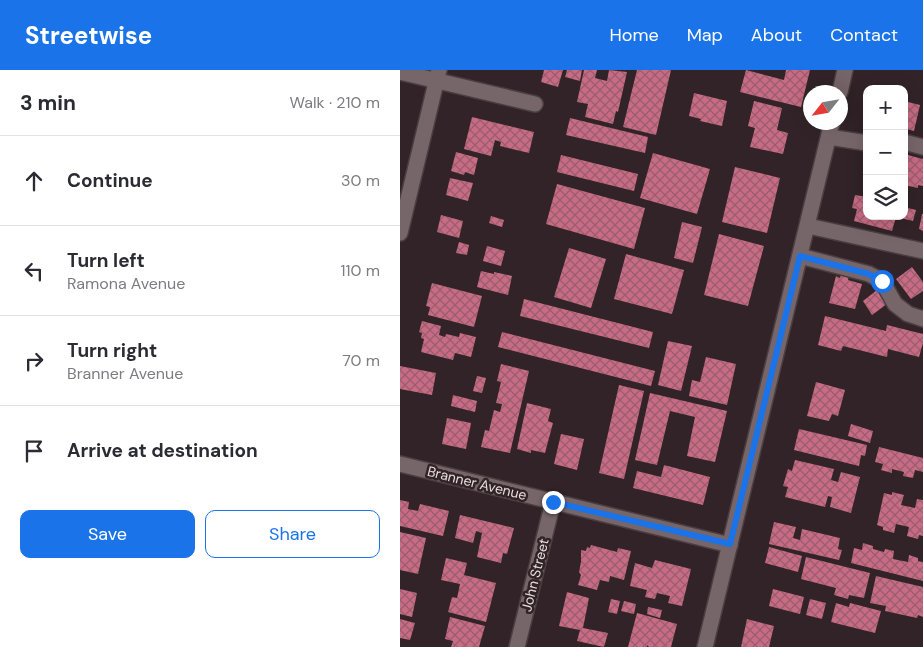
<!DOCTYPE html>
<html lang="en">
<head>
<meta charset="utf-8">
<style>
	:root { --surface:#fff; --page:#f2f2f3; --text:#2b2b33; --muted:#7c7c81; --line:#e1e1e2; --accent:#1a73e8 }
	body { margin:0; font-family:"DM Sans",sans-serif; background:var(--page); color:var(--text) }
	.controls { position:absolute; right:15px; top:15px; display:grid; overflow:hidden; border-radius:10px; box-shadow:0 5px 20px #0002 }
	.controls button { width:45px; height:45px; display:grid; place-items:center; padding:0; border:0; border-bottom:1px solid var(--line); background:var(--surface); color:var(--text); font:25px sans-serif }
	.compass { position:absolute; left:403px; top:15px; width:45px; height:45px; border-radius:50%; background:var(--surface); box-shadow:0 5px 20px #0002; rotate:239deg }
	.stop { position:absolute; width:15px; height:15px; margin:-11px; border:4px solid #1a73e8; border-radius:50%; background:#fff }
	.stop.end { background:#1a73e8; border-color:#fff; box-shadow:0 1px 5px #0008 }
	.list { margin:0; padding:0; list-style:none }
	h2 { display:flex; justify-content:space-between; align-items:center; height:65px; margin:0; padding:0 20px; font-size:21px }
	h2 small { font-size:16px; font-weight:400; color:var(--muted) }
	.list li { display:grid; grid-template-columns:32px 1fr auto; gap:15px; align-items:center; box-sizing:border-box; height:90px; padding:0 20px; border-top:1px solid var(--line) }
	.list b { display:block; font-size:19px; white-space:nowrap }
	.list p { margin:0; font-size:16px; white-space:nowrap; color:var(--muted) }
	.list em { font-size:16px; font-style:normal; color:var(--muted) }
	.actions { display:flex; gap:10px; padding:15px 20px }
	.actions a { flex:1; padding:11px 0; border:1px solid var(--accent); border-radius:10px; text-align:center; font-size:18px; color:var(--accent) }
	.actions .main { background:var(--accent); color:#fff }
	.icon { flex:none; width:28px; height:28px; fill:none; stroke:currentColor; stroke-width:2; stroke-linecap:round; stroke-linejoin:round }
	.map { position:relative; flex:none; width:523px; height:577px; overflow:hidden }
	header { display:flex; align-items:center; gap:30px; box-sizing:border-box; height:70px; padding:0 25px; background:var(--accent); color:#fff }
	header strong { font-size:24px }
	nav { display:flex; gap:28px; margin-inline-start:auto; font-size:18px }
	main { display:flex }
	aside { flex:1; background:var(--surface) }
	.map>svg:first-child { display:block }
	.building { fill:url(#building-cross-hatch) }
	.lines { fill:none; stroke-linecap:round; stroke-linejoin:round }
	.minor-casing { stroke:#4a3e41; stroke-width:18 }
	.minor { stroke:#776669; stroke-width:15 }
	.route { stroke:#1a73e8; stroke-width:6 }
	.labels { text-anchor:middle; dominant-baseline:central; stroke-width:5; stroke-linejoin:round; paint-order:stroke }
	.street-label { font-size:14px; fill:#e7dddf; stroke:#312327 }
</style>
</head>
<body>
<header>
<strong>Streetwise</strong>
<nav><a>Home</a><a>Map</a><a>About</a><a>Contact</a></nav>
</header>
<main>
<aside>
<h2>3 min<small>Walk · 210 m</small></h2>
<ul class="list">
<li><svg class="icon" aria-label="ahead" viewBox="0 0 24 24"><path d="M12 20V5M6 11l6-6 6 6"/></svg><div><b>Continue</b></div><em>30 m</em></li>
<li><svg class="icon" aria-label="left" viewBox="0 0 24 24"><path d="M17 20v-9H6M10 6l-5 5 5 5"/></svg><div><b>Turn left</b><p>Ramona Avenue</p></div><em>110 m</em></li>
<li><svg class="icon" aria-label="right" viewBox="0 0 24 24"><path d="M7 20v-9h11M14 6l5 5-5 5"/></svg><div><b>Turn right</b><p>Branner Avenue</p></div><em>70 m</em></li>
<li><svg class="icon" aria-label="arrive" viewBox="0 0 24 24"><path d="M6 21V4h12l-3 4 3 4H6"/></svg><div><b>Arrive at destination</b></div></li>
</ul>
<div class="actions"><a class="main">Save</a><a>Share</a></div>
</aside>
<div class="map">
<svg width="523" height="577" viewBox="0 0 523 577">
	<defs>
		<pattern id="building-cross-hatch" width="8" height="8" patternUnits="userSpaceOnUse" patternTransform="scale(1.25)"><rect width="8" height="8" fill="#c86b84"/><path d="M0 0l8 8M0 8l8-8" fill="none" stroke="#9a5d6d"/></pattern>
	</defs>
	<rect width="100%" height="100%" fill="#312327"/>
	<g class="building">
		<polygon points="144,0 163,0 158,17 141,12"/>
		<polygon points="167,0 182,0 180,11 165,7"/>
		<polygon points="184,0 197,0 195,8 207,11 209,0 227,2 218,42 216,41 213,54 185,47 188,34 177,32"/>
		<polygon points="237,0 271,0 256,65 223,57"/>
		<polygon points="346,0 384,10 386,0 410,0 401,37 340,22"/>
		<polygon points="294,23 327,31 322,56 300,51 301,49 289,46"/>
		<polygon points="354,31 382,38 377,60 388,63 383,84 350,77 355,58 348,56"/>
		<polygon points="504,31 520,35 514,61 506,59 505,65"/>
		<polygon points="72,47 134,62 129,83 100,76 101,72 95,70 91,86 64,79"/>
		<polygon points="170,48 248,67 245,83 166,65"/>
		<polygon points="56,82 78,88 74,105 65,102 64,105 51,101"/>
		<polygon points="253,83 310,99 297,144 240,128"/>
		<polygon points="504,84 523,89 523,116 518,115 518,118 504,115"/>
		<polygon points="161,85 238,104 234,121 157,102"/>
		<polygon points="335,97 380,108 367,163 322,152"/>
		<polygon points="50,108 73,113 68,131 46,125"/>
		<polygon points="157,114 245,138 234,179 146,154"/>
		<polygon points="455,125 467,127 467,146 504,146 504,137 516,140 513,151 496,147 492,161 454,151 457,139 452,138"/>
		<polygon points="522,144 523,144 523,161 519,159"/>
		<polygon points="41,145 63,151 59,168 37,162"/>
		<polygon points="91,146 104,150 102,157 89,153"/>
		<polygon points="282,152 302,157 293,193 274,188"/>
		<polygon points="319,164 364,176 348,236 304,225"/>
		<polygon points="59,172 69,175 67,185 56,183"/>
		<polygon points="87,176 105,181 101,196 83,191"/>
		<polygon points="169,178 206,189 191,238 154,227"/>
		<polygon points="226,184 284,200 272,244 214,229"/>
		<polygon points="512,197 523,212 523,221 511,229 496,209"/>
		<polygon points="81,201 94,204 94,202 112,206 108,225 77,217"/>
		<polygon points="441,205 449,206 448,210 462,214 455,239 429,233 436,206 440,208"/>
		<polygon points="32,213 82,226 74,257 28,245 30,237 26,236"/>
		<polygon points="477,220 487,234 472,245 463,231"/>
		<polygon points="124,229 253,262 249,278 120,246"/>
		<polygon points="425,246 486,261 487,255 523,264 523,273 519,287 488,279 487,287 443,276 441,281 418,275"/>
		<polygon points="22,251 41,256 39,265 45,267 46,264 59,267 60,263 76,267 71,287 55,283 53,290 21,282 24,269 21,268 22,263 19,262"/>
		<polygon points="102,262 255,301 251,316 98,277"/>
		<polygon points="268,271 292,276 281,321 258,315"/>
		<polygon points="306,287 336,294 327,335 289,326 292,310 300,312"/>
		<polygon points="101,294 129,301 110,383 81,377 85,360 89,361 94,340 100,342 102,334 96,333 101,312 97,311"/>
		<polygon points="0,296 36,303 32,325 0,319"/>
		<polygon points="77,306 86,308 82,323 73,321"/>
		<polygon points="416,312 445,320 438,346 432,344 429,351 407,346"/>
		<polygon points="219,315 244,321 224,409 199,403"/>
		<polygon points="250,323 327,341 315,392 287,386 295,347 270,341 257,395 235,390"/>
		<polygon points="53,325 77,331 75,342 51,336"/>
		<polygon points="127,333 151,339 148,351 153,353 145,383 131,380 131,383 117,379"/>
		<polygon points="47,348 71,353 66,379 42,374"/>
		<polygon points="451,354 473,361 470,373 448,366"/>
		<polygon points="399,359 467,375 465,386 461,385 459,396 394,380"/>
		<polygon points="161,364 184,369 177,400 154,394"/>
		<polygon points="479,377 523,388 523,402 515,400 513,408 503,406 504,402 492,399 492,403 481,400 483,394 475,392"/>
		<polygon points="395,390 434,399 431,410 438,412 441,402 460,407 451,443 430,437 432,427 428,426 425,437 385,427 388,417 383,416 388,399 392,401"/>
		<polygon points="264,395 310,407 303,435 233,418 237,401 261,407"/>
		<polygon points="492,422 504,425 501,435 515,438 517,429 523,430 523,466 519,465 518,469 507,466 509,457 496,454 494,463 483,460 483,457 477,455 484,423 492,425"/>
		<polygon points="0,430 9,432 8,439 18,441 20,434 49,441 43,466 0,456"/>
		<polygon points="60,445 114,458 107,484 103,483 101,493 77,487 82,463 76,461 73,473 55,468"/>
		<polygon points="374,452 396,457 393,468 400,470 402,459 440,468 438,479 442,480 439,490 369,474"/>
		<polygon points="0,462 26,468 18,504 0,500"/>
		<polygon points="463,473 473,476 473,479 484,482 485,479 494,481 493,489 508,492 509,485 518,488 518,491 523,492 523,511 451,493 454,478 462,480"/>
		<polygon points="191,475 217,482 218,478 231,481 224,510 210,506 209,512 200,510 197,520 178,515 181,505 179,502 181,492 181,480 186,481 187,477 190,478"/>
		<polygon points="369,477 402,486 398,502 365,493"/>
		<polygon points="406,487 470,503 464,528 449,525 448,529 434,525 436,518 401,509"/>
		<polygon points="46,488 67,493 64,505 96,513 86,552 48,542 52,527 57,528 60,514 41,510"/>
		<polygon points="255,490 291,499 282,536 268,533 270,526 257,523 255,529 245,527 247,520 230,516 235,493 252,498"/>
		<polygon points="476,506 523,517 523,547 518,545 517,548 485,541 486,536 470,533"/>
		<polygon points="0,519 17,523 12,547 0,544"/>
		<polygon points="373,519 404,527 400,544 369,536"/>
		<polygon points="167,522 189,528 183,558 208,563 204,577 177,571 180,560 159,556"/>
		<polygon points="211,529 220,531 217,544 208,542"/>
		<polygon points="410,529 426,533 422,549 406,545"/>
		<polygon points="224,531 236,534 234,544 221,541"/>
		<polygon points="436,533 449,537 450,533 481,541 475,563 431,552"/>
		<polygon points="248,537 262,540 260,548 247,544"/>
		<polygon points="237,543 277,554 271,577 249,577 247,575 247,577 228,577"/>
		<polygon points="50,547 85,556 79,577 51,577 53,571 45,569"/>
		<polygon points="0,549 15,553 10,570 0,568"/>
		<polygon points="347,549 374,556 369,577 341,577"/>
	</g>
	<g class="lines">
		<g class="minor-casing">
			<g id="minor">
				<polyline points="0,2 135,34"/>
				<polyline points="440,22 445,0"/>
				<polyline points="429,67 467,73"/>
				<polyline points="504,72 523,77"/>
				<polyline points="408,156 523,181"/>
				<polyline points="0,163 39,0"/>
				<polyline points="400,186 469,204 482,211 495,234 508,244 523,249"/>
				<polyline points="0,394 330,475"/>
				<polyline points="117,577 153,432"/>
				<polyline points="305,577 432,52"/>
			</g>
		</g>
		<use href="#minor" class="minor"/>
	</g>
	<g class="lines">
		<polyline class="route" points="153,432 330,474 400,186 469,204 482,211"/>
	</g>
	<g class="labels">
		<g class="street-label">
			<text transform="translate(77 413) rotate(14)">Branner Avenue</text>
			<text transform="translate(135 505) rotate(-76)">John Street</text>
		</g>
	</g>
</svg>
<div class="controls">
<button>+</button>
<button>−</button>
<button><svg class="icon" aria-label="layers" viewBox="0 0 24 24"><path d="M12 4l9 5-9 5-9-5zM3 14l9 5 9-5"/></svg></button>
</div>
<svg class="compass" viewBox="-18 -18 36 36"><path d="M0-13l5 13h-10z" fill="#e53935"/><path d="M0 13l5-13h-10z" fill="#7c7c81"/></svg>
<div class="stop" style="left:482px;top:211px"></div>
<div class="stop end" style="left:153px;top:432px"></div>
</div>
</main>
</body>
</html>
